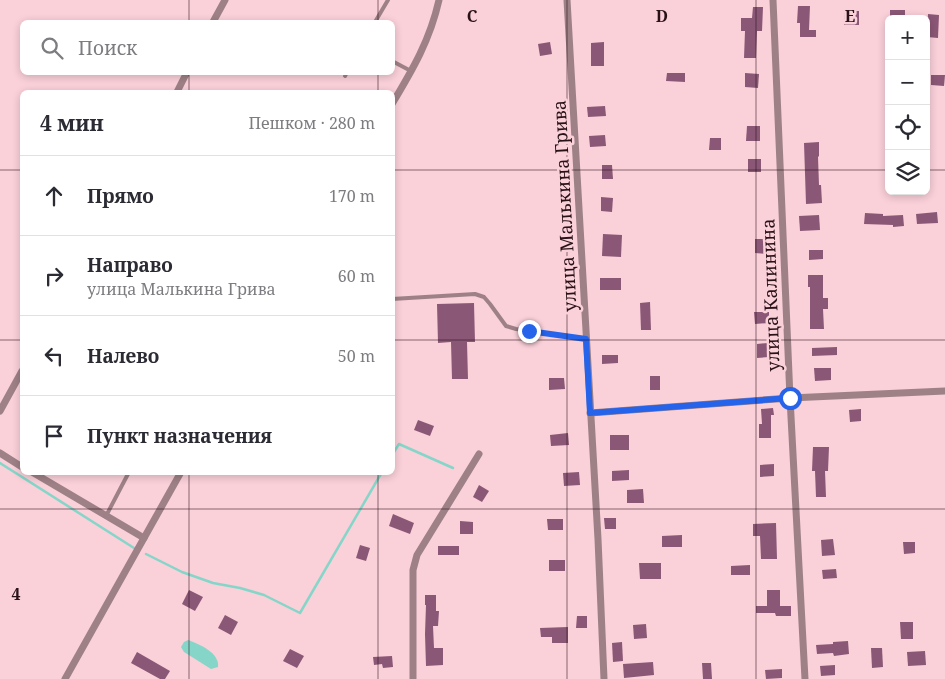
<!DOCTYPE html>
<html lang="ru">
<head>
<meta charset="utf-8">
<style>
	:root { --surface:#fff; --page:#f7f7f7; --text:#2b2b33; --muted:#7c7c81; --line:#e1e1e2 }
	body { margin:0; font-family:"Noto Serif",serif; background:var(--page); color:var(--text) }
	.controls { position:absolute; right:15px; top:15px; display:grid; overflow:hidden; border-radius:8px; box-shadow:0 2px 8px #0003 }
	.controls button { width:45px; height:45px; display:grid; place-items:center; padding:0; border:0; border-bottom:1px solid var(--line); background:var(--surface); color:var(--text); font:25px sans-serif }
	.stop { position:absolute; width:15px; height:15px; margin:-11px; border:4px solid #2563eb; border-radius:50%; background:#fff }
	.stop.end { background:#2563eb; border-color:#fff; box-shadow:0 1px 5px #0008 }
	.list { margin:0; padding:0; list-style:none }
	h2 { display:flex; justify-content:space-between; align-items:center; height:65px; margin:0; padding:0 20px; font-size:21px }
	h2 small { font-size:16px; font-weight:400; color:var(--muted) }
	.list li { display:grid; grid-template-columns:32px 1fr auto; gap:15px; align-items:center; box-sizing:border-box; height:80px; padding:0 20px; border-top:1px solid var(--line) }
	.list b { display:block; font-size:19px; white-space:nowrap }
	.list p { margin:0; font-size:16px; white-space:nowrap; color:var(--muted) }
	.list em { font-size:16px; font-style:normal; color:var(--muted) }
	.icon { flex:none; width:28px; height:28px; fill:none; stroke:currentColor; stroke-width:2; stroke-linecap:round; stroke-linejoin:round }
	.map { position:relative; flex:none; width:945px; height:679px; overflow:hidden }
	.search { position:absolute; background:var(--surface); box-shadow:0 2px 8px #0003; left:20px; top:20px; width:375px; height:55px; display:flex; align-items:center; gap:12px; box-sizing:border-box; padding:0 18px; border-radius:8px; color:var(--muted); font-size:19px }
	.panel { position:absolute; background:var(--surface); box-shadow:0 2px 8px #0003; left:20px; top:90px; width:375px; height:385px; border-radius:8px }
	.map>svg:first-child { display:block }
	.water { fill:#85d6c9 }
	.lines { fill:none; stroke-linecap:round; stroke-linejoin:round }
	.stream { stroke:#85d6c9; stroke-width:2.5 }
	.building { fill:#8b5776 }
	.service { stroke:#9e8187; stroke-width:4 }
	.minor { stroke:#9e8187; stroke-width:7 }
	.route { stroke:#2563eb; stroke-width:6 }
	.grid { fill:none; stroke:#291118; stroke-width:1; stroke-opacity:0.55 }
	.labels { text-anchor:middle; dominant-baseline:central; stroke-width:5; stroke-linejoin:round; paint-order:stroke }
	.street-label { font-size:18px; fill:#291118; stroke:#fad0d9 }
	.grid-label { font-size:16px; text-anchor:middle; font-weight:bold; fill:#291118; stroke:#fad0d9; stroke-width:5; stroke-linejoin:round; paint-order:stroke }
</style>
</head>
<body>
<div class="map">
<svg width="945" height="679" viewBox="0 0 945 679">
	<rect width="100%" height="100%" fill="#fad0d9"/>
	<path class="water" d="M188,640C199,644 220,653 218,667L211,669L184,652L181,647L184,642Z"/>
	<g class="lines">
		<g class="stream">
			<polyline points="392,455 399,444 453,468"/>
			<polyline points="0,463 134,548"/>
			<polyline points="146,554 182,572 213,583 240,588 264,595 300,613 382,472"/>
		</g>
	</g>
	<g class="building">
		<polygon points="798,6 810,6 809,30 816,30 816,37 800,37 800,23 797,23"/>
		<polygon points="753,7 763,7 762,31 757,31 756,58 744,58 745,31 741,31 741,18 752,18"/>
		<rect x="890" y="10" width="15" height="9"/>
		<polygon points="845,11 859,11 859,25 844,25"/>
		<polygon points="928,14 939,15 938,38 927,37"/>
		<polygon points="550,42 552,54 540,56 538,44"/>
		<polygon points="604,42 604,66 591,66 591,43"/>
		<polygon points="667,73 685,73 685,82 666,81"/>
		<polygon points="745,73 759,74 758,88 745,87"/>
		<polygon points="931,75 945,75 944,86 931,85"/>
		<polygon points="605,106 606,116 588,117 587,107"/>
		<polygon points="747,126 760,126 760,141 746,141"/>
		<polygon points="605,135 606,146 590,147 589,136"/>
		<polygon points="710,138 721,138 721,150 709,150"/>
		<polygon points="819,142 819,156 818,157 819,185 821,185 822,203 806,204 804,143"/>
		<rect x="748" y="159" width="13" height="13"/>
		<polygon points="602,165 612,165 613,179 602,179"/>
		<polygon points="601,197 613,198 612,212 601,211"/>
		<polygon points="937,212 938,223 917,224 916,214"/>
		<polygon points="865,213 883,214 883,216 903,215 904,226 893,227 893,225 864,224"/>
		<polygon points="819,215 820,230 800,231 799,216"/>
		<polygon points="603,234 622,235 621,257 602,256"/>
		<polygon points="755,239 766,239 766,254 755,253"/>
		<polygon points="809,250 823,250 823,259 809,260"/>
		<polygon points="808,275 823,275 823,298 828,298 828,309 823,309 824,329 810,329 810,287 808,287"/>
		<rect x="600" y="278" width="21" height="12"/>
		<polygon points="650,302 651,330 641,330 640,303"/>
		<polygon points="474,303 475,342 467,342 468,379 452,379 451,342 438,343 437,304"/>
		<polygon points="754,312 769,312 769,323 755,324"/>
		<polygon points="768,343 769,357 757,358 757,344"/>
		<polygon points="837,347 837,355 812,356 812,348"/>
		<polygon points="602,355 618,355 618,363 602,364"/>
		<polygon points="814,368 831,368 831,380 815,381"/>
		<rect x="650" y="376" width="10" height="14"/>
		<polygon points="549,378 564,378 565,389 549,390"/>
		<polygon points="773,408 774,415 771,415 771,438 759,438 759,424 762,424 761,409"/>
		<polygon points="861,409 861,421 850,422 849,410"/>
		<polygon points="418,420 434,426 430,436 414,430"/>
		<polygon points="568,433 569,445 551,446 550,435"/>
		<rect x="610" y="435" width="19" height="15"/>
		<polygon points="813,447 829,447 828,471 825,471 826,497 816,497 815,471 812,471"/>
		<polygon points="774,464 774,476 760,477 760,465"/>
		<polygon points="629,470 629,480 612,481 612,471"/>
		<polygon points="579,472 580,485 564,486 563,473"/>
		<polygon points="479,485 489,491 482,502 473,497"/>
		<polygon points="643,489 644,503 627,503 627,490"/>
		<polygon points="393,514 414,523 410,534 389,526"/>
		<polygon points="604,518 616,518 616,529 605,529"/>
		<polygon points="547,519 563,519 563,530 548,530"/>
		<polygon points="460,521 473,522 473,534 460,534"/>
		<polygon points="776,523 777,559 761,559 760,536 753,536 753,524"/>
		<polygon points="682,535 682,547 662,547 662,536"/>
		<polygon points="833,539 835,555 822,556 821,540"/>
		<polygon points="903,542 915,542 915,553 904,554"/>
		<polygon points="360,545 370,548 366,561 356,558"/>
		<rect x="438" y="546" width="21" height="9"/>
		<rect x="549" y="560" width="16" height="11"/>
		<polygon points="639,563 661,563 661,579 640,579"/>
		<polygon points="750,565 750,575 731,575 731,566"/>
		<polygon points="836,569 837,578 823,579 822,570"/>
		<polygon points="189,590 203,597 195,611 182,604"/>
		<polygon points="767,590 780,590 780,606 791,606 791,616 776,616 775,613 756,613 756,606 767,606"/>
		<polygon points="425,595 436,595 436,611 439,611 438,626 433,626 434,648 443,648 443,665 426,666 425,634 426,605 425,605"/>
		<polygon points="225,615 238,622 231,635 218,628"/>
		<polygon points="577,616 587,616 587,628 576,628"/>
		<polygon points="900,622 913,622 913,639 901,639"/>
		<polygon points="646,624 647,638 634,639 633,625"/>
		<polygon points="568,627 568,643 552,643 552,637 541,637 540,628"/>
		<polygon points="848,641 849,654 834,656 833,653 817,654 816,645 833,644 833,642"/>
		<polygon points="622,642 623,661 613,662 612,643"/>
		<polygon points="871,648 882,648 883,667 872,668"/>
		<polygon points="290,649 304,656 297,668 283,661"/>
		<polygon points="925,651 926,665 908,666 907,652"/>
		<polygon points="137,652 170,671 165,679 160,679 131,663"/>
		<polygon points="392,656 393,667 383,668 382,664 374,665 373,657"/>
		<polygon points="653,662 654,675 624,678 623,664"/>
		<polygon points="702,663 711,663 712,679 703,679"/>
		<polygon points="835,665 835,675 821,676 820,666"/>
		<polygon points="782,669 782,678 766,679 765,670"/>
	</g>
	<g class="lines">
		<g class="service">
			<polyline points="375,22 388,0"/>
			<polyline points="392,61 411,71"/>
			<polyline points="345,76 347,72"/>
			<polyline points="392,299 475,294 484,297 490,304 506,326 516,329 586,339"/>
			<polyline points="106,516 129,472"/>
		</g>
		<g class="minor">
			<polyline points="567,0 598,539 604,679"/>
			<polyline points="773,0 790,398 805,679"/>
			<polyline points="213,22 225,0"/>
			<polyline points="177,92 187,72"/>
			<path d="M392,104C413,69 430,40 439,0"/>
			<polyline points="0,411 22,371"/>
			<polyline points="590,413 790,398 945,391"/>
			<polyline points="0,453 22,467"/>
			<polyline points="32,472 144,538"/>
			<polyline points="65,679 181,472"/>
			<polyline points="413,679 413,570 417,555 479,454"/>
		</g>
	</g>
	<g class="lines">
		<polyline class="route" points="529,331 586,339 590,413 790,398"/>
	</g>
	<path class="grid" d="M189,0V22M378,0V22M567,0V679M756,0V679M189,72V92M378,72V92M0,170H22M392,170H889M926,170H945M0,340H22M392,340H945M189,472V679M378,472V679M0,509H945"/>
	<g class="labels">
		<g class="street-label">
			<text transform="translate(564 206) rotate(-93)">улица Малькина Грива</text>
			<text transform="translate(770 295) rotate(-92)">улица Калинина</text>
		</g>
	</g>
	<g class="grid-label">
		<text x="472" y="22">C</text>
		<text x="662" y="22">D</text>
		<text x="850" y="22">E</text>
		<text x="16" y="600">4</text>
	</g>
</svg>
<div class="controls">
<button>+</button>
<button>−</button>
<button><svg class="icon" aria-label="locate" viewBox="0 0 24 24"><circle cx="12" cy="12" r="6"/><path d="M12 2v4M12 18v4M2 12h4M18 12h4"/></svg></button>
<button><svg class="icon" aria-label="layers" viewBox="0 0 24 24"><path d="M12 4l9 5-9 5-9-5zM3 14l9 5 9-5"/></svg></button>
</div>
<div class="stop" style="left:790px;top:398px"></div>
<div class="stop end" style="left:529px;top:331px"></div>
<div class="search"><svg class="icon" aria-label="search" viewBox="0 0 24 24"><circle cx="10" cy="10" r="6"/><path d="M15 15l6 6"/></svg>Поиск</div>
<section class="panel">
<h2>4 мин<small>Пешком · 280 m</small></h2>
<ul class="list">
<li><svg class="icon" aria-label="ahead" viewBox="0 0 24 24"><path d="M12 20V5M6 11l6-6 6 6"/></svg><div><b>Прямо</b></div><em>170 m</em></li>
<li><svg class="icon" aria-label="right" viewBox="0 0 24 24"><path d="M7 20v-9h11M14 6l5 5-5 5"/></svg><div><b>Направо</b><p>улица Малькина Грива</p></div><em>60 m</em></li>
<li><svg class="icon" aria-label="left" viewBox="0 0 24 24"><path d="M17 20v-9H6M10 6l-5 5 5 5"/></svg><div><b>Налево</b></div><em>50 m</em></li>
<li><svg class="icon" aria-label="arrive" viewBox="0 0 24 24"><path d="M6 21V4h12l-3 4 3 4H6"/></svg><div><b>Пункт назначения</b></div></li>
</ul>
</section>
</div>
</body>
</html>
